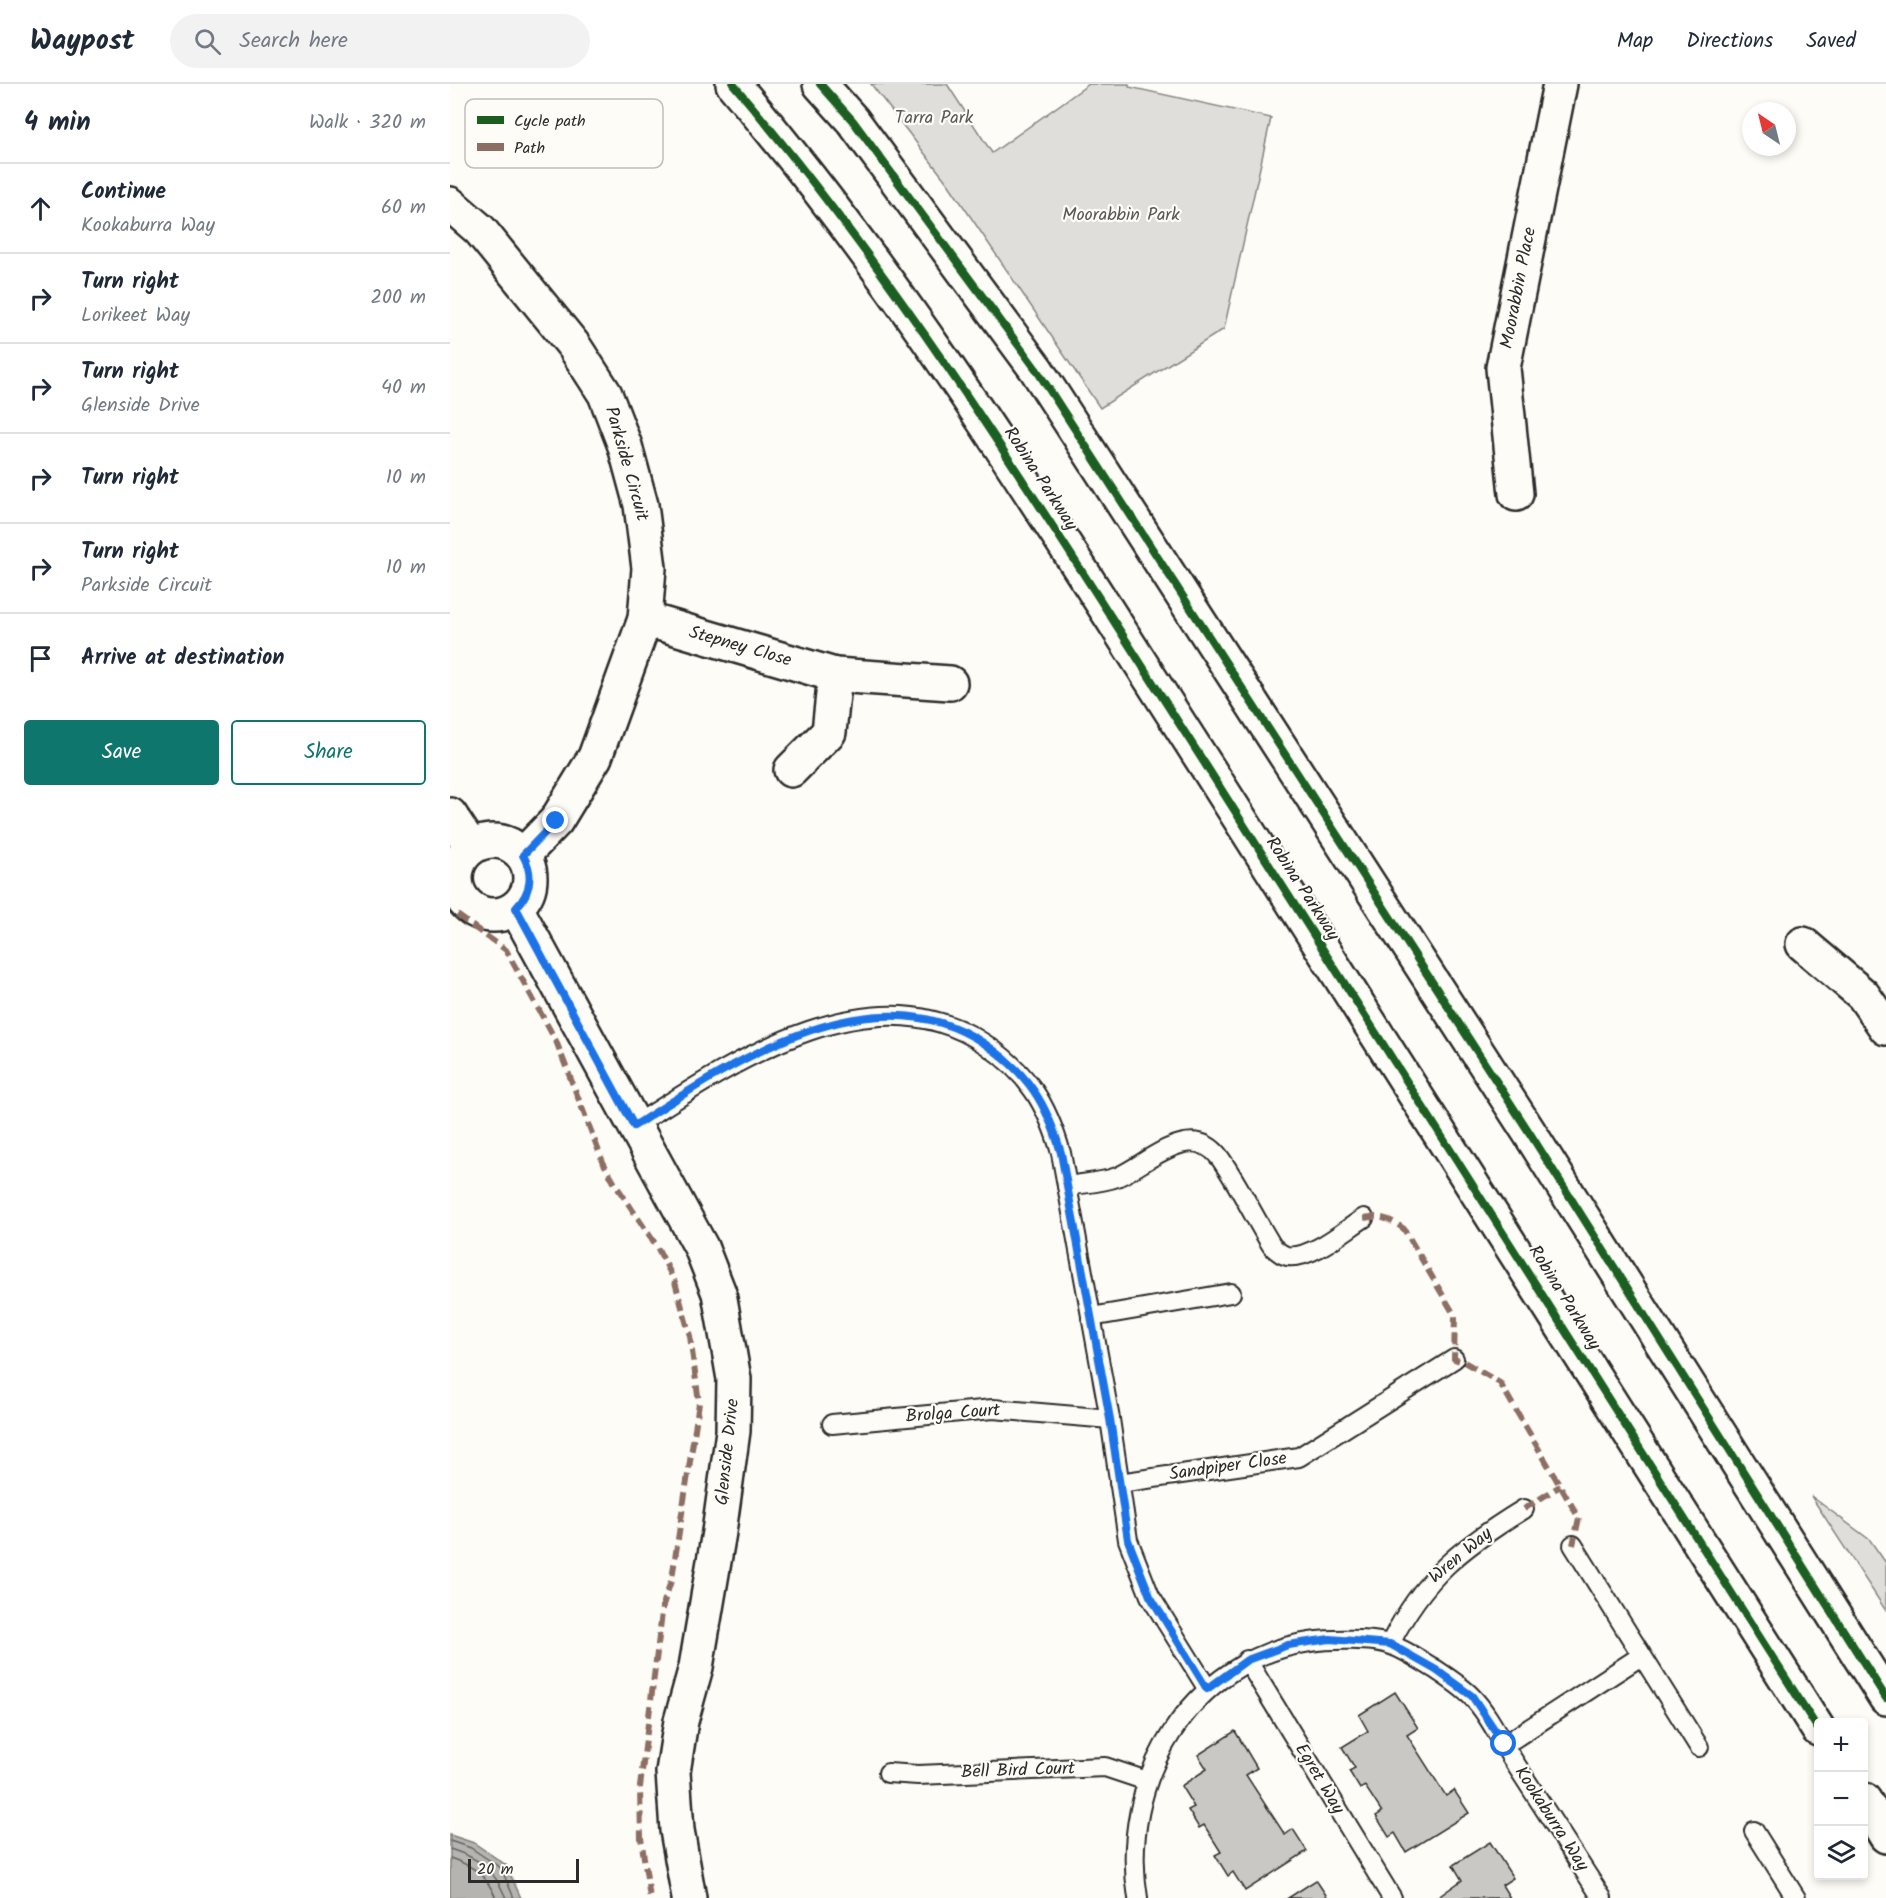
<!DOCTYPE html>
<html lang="en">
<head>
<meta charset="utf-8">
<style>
	:root { --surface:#fff; --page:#f2f2f3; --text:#1f2937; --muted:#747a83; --line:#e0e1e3; --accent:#0f766e }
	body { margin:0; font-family:Kalam,sans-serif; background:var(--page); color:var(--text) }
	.controls { position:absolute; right:18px; bottom:18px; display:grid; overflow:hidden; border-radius:6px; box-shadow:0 3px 9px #0003 }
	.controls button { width:54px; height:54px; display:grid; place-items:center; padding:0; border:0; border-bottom:2px solid var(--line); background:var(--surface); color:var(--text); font:30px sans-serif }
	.compass { position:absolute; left:1292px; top:18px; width:54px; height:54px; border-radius:50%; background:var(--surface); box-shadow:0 3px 9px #0003; rotate:325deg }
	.scale { position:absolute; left:18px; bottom:15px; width:111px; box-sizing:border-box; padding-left:6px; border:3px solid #2b2b2b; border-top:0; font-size:16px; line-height:21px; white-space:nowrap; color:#2b2b2b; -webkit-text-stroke:4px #fdfcf7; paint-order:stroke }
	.stop { position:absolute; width:18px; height:18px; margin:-14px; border:4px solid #1a73e8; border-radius:50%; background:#fff }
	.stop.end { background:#1a73e8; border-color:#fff; box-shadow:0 2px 6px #0008 }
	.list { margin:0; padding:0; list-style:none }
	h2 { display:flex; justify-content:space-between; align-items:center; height:78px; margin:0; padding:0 24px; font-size:26px }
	h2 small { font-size:20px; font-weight:400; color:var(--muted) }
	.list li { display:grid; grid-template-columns:39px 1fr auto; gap:18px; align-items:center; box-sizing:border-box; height:90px; padding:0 24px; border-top:2px solid var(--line) }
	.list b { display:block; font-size:22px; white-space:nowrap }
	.list p { margin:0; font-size:20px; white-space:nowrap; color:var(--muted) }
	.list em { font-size:20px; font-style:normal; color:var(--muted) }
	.actions { display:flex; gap:12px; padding:18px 24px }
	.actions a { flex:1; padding:14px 0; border:2px solid var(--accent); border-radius:6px; text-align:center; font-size:21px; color:var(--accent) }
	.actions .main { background:var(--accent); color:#fff }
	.icon { flex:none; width:33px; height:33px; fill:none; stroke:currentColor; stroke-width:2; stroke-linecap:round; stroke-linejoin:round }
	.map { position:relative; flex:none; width:1436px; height:1814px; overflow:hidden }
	header { display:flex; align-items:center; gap:36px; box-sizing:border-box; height:84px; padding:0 30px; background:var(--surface); border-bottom:2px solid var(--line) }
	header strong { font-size:28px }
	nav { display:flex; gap:33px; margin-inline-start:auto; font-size:21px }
	.search { width:420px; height:54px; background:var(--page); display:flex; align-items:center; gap:15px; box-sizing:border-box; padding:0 21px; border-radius:33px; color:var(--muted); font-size:22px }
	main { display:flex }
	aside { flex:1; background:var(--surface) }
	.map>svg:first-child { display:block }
	.green { fill:#dfdeda; stroke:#858482; stroke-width:1.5 }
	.water { fill:#b5b4b1; stroke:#7e7d7b; stroke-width:1.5 }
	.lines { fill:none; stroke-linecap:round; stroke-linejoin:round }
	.shore { stroke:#626261; stroke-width:1.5 }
	.building { fill:#c9c8c4; stroke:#2b2b2b; stroke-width:1.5 }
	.lane-casing { stroke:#2b2b2b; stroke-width:22 }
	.street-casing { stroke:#2b2b2b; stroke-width:38 }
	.primary-casing { stroke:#2b2b2b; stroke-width:38 }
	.lane { stroke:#fdfcf7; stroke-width:18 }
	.street { stroke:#fdfcf7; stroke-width:33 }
	.primary { stroke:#fdfcf7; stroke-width:33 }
	.quiet { stroke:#8d6e63; stroke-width:6; stroke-dasharray:12 6; stroke-linecap:butt }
	.cycleway-casing { stroke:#fdfcf7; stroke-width:11 }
	.cycleway { stroke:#1b5e20; stroke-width:8 }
	.route { stroke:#1a73e8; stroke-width:8 }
	.labels { text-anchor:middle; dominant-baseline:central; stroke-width:4.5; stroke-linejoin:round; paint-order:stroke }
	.park-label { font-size:18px; fill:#585857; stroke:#fdfcf7 }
	.street-label { font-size:18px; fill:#2b2b2b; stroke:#fdfcf7 }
	.key { fill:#fdfcf7; stroke:#bebdba; stroke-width:1.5 }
	.key-label { font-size:16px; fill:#2b2b2b }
</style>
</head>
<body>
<header>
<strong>Waypost</strong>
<div class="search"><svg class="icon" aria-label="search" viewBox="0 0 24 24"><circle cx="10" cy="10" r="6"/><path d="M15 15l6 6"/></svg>Search here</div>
<nav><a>Map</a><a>Directions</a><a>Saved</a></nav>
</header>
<main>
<aside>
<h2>4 min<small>Walk · 320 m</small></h2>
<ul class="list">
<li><svg class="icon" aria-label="ahead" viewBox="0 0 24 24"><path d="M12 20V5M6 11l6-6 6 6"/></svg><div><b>Continue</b><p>Kookaburra Way</p></div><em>60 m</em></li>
<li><svg class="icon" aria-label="right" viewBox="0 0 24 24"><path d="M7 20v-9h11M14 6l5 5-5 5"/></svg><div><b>Turn right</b><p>Lorikeet Way</p></div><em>200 m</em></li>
<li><svg class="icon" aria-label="right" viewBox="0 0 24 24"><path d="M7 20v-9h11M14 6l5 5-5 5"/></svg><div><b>Turn right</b><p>Glenside Drive</p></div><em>40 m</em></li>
<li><svg class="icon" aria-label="right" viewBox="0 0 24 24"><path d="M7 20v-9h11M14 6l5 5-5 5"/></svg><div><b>Turn right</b></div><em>10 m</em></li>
<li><svg class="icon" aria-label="right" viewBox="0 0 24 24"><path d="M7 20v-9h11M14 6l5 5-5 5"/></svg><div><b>Turn right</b><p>Parkside Circuit</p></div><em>10 m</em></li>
<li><svg class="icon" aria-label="arrive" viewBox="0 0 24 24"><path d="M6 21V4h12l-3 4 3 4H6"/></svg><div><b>Arrive at destination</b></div></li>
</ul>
<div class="actions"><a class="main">Save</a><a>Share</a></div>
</aside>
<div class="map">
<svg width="1436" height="1814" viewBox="0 0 1436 1814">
	<rect width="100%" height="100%" fill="#fdfcf7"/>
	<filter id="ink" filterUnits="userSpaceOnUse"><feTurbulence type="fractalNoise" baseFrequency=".0167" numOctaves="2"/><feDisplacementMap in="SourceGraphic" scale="12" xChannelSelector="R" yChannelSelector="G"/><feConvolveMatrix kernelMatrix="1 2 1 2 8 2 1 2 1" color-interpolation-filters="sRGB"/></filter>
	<g filter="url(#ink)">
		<g class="green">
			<polygon points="421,0 497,0 542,69 639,0 679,0 679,3 821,34 774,245 650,324 499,101"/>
			<polygon points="1361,1412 1420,1456 1436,1479 1436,1527"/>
		</g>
		<polygon class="water" points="0,1751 24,1759 56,1781 71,1814 0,1814"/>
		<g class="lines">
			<g class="shore">
				<polyline points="0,1757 21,1764 51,1784 64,1814"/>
				<path d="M0,1765C31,1775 43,1784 56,1814"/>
				<path d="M0,1774C24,1782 36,1791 46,1814"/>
			</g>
		</g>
		<g class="building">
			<polygon points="945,1608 968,1644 957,1651 996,1712 1004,1706 1019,1729 956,1768 945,1749 939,1753 926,1732 932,1728 915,1702 910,1705 899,1687 905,1684 892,1663 918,1647 909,1631"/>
			<polygon points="785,1647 807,1684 796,1691 835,1751 843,1745 857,1767 795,1807 783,1788 778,1792 765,1771 771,1768 754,1741 749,1744 738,1726 744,1723 731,1702 757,1685 748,1671"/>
			<polygon points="1040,1758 1063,1794 1052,1801 1060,1814 987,1814 1012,1796 1003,1781"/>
			<polygon points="866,1796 878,1814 838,1814"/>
		</g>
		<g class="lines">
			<g class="lane-casing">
				<g id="lane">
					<path d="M184,1042C280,980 422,883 535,960C578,989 597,1020 611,1069L660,1335L678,1456L700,1512L757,1604"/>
					<path d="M617,1102C634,1099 651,1099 667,1093C695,1082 741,1034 770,1074C789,1101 804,1133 822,1162C826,1166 832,1171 837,1172C860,1176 895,1146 914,1134"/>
					<polyline points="641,1233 781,1209"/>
					<polyline points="382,1340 543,1325 660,1335"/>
					<polyline points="669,1399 849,1373 1004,1275"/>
					<polyline points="1123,1461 1249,1663"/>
					<path d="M940,1560C973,1493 1012,1463 1074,1425"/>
					<polyline points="797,1576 942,1814"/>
					<polyline points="1054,1661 1191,1572"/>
					<polyline points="438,1689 468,1691 655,1683 697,1697"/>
					<polyline points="1304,1747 1346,1814"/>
					<path d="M688,1814C668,1698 740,1575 860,1558C879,1555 924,1554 941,1561C956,1566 971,1577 985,1585C997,1593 1011,1602 1021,1612C1037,1628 1049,1653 1061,1673C1091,1720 1122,1767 1152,1814"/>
				</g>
			</g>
			<g class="street-casing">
				<g id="street">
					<polyline points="0,120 30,146 124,262 155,310 175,362 191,421 199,484 195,535 145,673 106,737 73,771"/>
					<polyline points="1066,410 1053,284 1110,0"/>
					<polyline points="195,535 385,591 500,599"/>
					<polyline points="341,686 379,648 385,591"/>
					<polyline points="0,731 21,763"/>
					<circle cx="43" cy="794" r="37"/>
					<polyline points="66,824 251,1163 269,1209 284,1295 283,1347 269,1448 246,1583 231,1637 223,1688 227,1746 239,1814"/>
					<polyline points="1353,860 1413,911 1436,944"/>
				</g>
			</g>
			<g class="primary-casing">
				<g id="primary">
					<path d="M283,0C463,211 607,450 757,683C962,1003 1165,1324 1368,1645"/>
					<polyline points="370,0 403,37 586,285 1079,1048 1436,1614"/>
					<polyline points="1414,1716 1436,1752"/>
				</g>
			</g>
			<use href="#lane" class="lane"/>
			<use href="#street" class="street"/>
			<use href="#primary" class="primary"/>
			<g class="quiet">
				<polyline points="7,831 56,866 106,957 153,1078 165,1100 206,1161 225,1198 240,1252 249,1319 222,1494 213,1521 190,1703 191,1754 200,1814"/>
				<path d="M914,1134C929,1131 941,1135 954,1145L1005,1232L1004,1275L1014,1278L1050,1299L1129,1434L1123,1461"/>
				<polyline points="1074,1425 1110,1402"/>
			</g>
			<g class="cycleway-casing">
				<g id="cycleway">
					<path d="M283,0C463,211 607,450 757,683C962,1003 1165,1324 1368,1645"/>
					<polyline points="370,0 403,37 586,285 1079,1048 1436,1614"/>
				</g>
			</g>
			<use href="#cycleway" class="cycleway"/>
		</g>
	</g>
	<g class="lines" filter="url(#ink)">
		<path class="route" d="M106,737L73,771C84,791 81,808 66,824L184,1042C280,980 422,883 535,960C578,989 597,1020 611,1069L660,1335L678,1456L700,1512L757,1605L797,1576L838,1561L880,1555L940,1560L986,1586L1022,1612L1054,1660"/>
	</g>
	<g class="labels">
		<g class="park-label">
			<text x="484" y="34">Tarra Park</text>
			<text x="671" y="131">Moorabbin Park</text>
		</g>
		<g class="street-label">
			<text transform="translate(1069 204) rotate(-79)">Moorabbin Place</text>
			<text transform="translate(176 380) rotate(74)">Parkside Circuit</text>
			<text transform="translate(590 395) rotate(57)">Robina Parkway</text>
			<text transform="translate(290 563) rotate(16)">Stepney Close</text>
			<text transform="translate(852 805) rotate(57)">Robina Parkway</text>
			<text transform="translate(1114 1214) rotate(58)">Robina Parkway</text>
			<text transform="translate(503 1330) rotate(-4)">Brolga Court</text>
			<text transform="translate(278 1368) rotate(-84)">Glenside Drive</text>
			<text transform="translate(778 1383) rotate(-8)">Sandpiper Close</text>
			<text transform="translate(1011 1472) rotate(-40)">Wren Way</text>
			<text transform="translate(568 1687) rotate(-2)">Bell Bird Court</text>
			<text transform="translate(869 1695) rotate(59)">Egret Way</text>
			<text transform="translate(1101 1735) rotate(57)">Kookaburra Way</text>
		</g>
	</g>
	<rect x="15" y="15" width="198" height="69" rx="9" class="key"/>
	<rect x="27" y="32" width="27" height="8" fill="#1b5e20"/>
	<rect x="27" y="59" width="27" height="8" fill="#8d6e63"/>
	<g class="key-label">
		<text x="64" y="42">Cycle path</text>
		<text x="64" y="69">Path</text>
	</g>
</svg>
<div class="controls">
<button>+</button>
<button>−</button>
<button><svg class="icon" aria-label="layers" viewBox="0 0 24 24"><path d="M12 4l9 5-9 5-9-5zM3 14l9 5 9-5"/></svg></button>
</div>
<svg class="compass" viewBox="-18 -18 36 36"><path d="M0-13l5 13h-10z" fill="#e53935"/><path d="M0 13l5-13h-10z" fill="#747a83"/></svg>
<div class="scale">20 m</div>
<div class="stop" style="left:1054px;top:1660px"></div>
<div class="stop end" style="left:106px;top:737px"></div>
</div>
</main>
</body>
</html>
